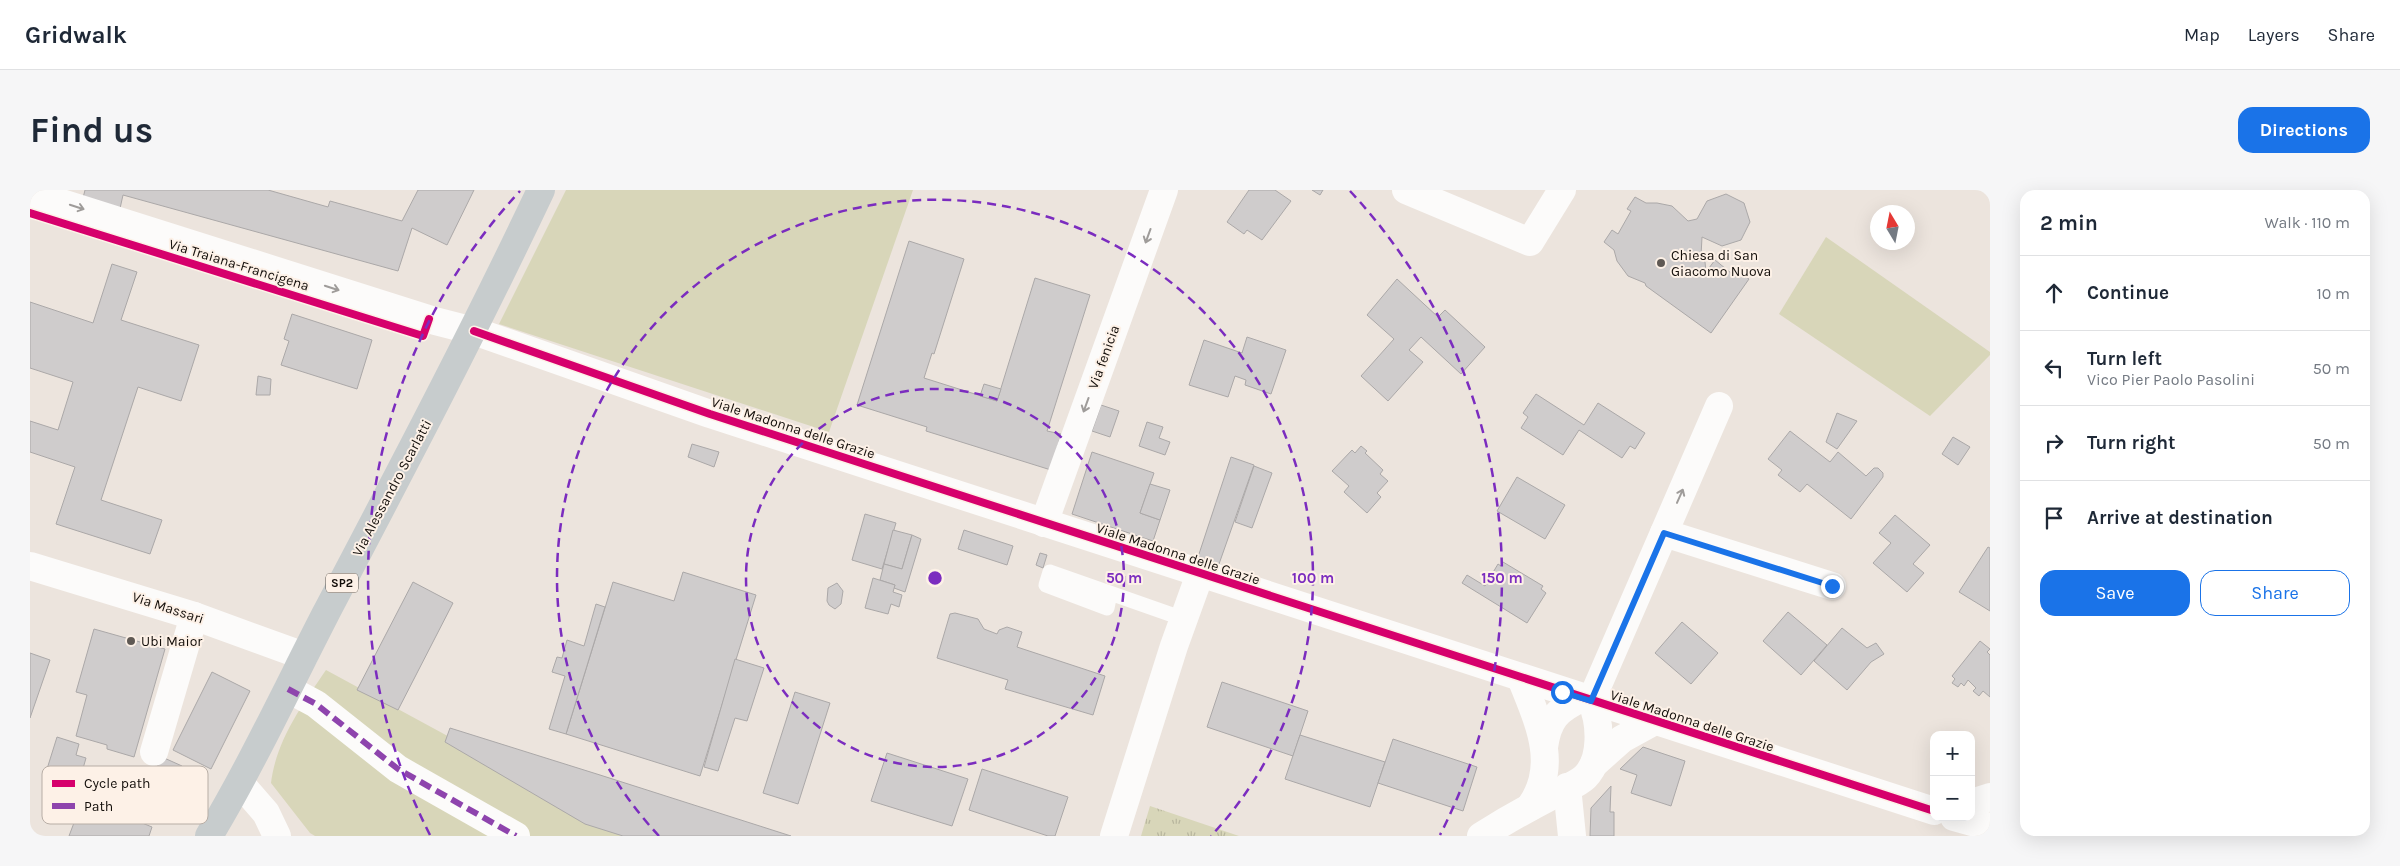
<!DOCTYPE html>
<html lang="en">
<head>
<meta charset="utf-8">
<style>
	:root { --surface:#fff; --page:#f6f6f7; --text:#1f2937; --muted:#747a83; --line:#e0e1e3; --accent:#1a73e8 }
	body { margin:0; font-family:Karla,sans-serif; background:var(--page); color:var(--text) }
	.controls { position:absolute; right:15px; bottom:15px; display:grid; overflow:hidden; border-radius:10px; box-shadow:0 5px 20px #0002 }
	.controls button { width:45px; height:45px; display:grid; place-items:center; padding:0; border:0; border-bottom:1px solid var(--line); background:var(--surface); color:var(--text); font:25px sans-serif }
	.compass { position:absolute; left:1840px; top:15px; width:45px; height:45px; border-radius:50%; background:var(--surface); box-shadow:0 5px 20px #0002; rotate:350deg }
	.stop { position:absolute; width:15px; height:15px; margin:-11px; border:4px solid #1a73e8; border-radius:50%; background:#fff }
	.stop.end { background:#1a73e8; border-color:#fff; box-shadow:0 1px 5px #0008 }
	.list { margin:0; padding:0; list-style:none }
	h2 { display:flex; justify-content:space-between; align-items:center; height:65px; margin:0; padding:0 20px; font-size:21px }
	h2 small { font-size:16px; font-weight:400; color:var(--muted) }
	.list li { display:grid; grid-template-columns:32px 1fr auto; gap:15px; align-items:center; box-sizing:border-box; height:75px; padding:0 20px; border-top:1px solid var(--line) }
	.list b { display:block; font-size:19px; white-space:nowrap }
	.list p { margin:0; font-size:16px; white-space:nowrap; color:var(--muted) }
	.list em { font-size:16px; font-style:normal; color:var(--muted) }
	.actions { display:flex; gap:10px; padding:15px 20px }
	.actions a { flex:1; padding:11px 0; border:1px solid var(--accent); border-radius:15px; text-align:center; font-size:18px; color:var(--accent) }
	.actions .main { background:var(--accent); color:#fff }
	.icon { flex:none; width:28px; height:28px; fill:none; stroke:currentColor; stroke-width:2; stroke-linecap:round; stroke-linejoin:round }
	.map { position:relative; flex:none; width:1960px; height:646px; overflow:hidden; border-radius:15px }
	header { display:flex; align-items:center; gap:30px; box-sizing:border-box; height:70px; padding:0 25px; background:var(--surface); border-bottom:1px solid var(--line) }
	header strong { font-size:24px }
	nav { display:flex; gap:28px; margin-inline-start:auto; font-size:18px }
	.intro { display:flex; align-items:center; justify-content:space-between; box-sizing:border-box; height:120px; padding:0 30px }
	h1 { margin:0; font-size:35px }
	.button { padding:12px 22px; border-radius:15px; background:var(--accent); color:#fff; font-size:18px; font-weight:700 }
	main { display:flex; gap:30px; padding:0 30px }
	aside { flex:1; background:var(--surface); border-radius:15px; box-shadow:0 5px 20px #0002 }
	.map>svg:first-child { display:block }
	.green { fill:#d8d6b9 }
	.park { fill:url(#park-tufts) }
	.building { fill:#cfcccc; stroke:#aba8a8 }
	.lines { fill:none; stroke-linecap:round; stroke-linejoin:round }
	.lane { stroke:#fcfbfa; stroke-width:15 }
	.street { stroke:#fcfbfa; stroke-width:28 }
	.secondary { stroke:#fcfbfa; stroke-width:28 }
	.primary { stroke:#c7cccd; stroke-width:28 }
	.quiet { stroke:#8e44ad; stroke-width:6; stroke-dasharray:12 6; stroke-linecap:butt }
	.cycleway-casing { stroke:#fdf1e7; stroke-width:11 }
	.cycleway { stroke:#d6006c; stroke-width:8 }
	.oneway { stroke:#9f9c9a }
	.route { stroke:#1a73e8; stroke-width:6 }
	.ring { fill:none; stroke:#7b2cbf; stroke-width:2.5; stroke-dasharray:9 6 }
	.poi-dot { fill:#5f5954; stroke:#fdf1e7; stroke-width:2 }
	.labels { text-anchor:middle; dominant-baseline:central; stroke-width:4; stroke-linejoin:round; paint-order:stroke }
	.shield { fill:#fdf1e7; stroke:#59524c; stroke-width:1 }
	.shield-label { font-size:12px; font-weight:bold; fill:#130e0a }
	.poi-label { font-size:14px; fill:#130e0a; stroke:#fdf1e7; text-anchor:start }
	.street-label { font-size:14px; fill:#130e0a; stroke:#fdf1e7 }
	.key { fill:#fdf1e7; stroke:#b7ada5; stroke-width:1 }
	.key-label { font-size:14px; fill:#130e0a }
	.centre { fill:#7b2cbf; stroke:#fdf1e7; stroke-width:2.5 }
	.ring-label { font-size:15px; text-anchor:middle; font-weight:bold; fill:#7b2cbf; stroke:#fdf1e7; stroke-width:4; stroke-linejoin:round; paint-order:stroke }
</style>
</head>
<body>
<header>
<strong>Gridwalk</strong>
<nav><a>Map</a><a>Layers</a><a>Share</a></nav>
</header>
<div class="intro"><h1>Find us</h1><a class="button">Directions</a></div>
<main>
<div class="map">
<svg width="1960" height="646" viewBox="0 0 1960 646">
	<defs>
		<pattern id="park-tufts" width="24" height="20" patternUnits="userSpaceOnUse" patternTransform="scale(1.25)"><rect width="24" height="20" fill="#d8d6b9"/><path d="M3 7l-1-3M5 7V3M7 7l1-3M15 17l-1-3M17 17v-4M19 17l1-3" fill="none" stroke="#b8b69e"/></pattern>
	</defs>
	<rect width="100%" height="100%" fill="#ece4dd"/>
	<g class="green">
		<polygon points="536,0 883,0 799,242 469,134"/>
		<polygon points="1796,47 1960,162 1960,165 1900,226 1749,124"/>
		<path d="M296,480L602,646H285L280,643L241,593C246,551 272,515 296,480Z"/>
	</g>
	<polygon class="park" points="1120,616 1209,646 1111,646"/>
	<g class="building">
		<polygon points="55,0 238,0 298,17 300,11 372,31 388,0 444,0 417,55 382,38 368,81 93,5 89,23 52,12"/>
		<polygon points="1219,0 1245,0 1261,11 1232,50 1217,40 1214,44 1197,32"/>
		<polygon points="1282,0 1293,0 1290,5"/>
		<polygon points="1696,4 1714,13 1720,32 1711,50 1692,56 1672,47 1671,66 1675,72 1676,82 1685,70 1701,83 1704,79 1719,89 1681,143 1616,96 1615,93 1598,86 1587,71 1584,60 1574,52 1582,40 1588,44 1601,21 1597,19 1605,7 1616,13 1627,13 1642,16 1658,31 1667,29 1677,11"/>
		<polygon points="879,51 934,69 904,164 902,163 894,188 967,211 1005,88 1060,105 1017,241 1031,244 1021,280 896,241 897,237 827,215"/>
		<polygon points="82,74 107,82 91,130 169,155 151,211 108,197 71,310 132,330 120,364 26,334 45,277 0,262 0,231 28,240 43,192 0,178 0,112 63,133"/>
		<polygon points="1367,89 1408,127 1415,120 1455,157 1431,184 1391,147 1379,160 1393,172 1358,211 1331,186 1364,149 1337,125"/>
		<polygon points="262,124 342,150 327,199 251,175 259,151 254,149"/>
		<polygon points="1217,147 1256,160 1241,204 1215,195 1216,190 1205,186 1198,207 1159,195 1174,150 1212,163"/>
		<polygon points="228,186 241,189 240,205 226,205"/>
		<polygon points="954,194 971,199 967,211 950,206"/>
		<polygon points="1506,204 1554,235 1568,213 1615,243 1605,259 1600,256 1592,268 1549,240 1533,265 1491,238 1498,227 1493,223"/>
		<polygon points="1071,215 1089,221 1080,247 1062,241"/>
		<polygon points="1807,223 1827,231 1807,259 1796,252"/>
		<polygon points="1117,232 1133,237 1129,248 1140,252 1135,265 1109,256"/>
		<polygon points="1760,241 1800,272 1808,262 1836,286 1844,278 1848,278 1853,283 1853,287 1821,329 1777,294 1770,302 1748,285 1752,280 1738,269"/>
		<polygon points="1923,247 1940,257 1928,275 1912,264"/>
		<polygon points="662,254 689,262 684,277 658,267"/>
		<polygon points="1331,256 1337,261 1335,263 1353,280 1350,284 1358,291 1347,303 1351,307 1337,323 1314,302 1319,296 1302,281 1322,260 1325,263"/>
		<polygon points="1062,262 1124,283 1110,323 1130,330 1123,351 1042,324"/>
		<polygon points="1201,267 1224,275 1189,374 1168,367"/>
		<polygon points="1224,276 1242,283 1222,338 1205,332"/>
		<polygon points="1487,287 1535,315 1515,349 1467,321"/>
		<polygon points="1120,294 1140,300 1130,330 1110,323"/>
		<polygon points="835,324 866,333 852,379 822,370"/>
		<polygon points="1865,325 1900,355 1883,374 1894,383 1877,402 1843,373 1861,353 1849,343"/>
		<polygon points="863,340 882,345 872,379 854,374"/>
		<polygon points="934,340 983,356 977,375 928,359"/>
		<polygon points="882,345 891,349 875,402 864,398 865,395 850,390 854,374 872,379"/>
		<polygon points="1958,357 1960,358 1960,421 1929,402"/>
		<polygon points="1010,363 1017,365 1013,378 1006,375"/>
		<polygon points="1473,372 1513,396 1511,399 1516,403 1497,433 1432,393 1437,385 1455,396 1468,374 1471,376"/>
		<polygon points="653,382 726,405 670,586 536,544 583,392 644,411"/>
		<polygon points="843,388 865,395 863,402 872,405 869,417 861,414 858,424 835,418"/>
		<polygon points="383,392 423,413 368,520 327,500"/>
		<polygon points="807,393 813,401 811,414 805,419 799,415 797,411 798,398"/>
		<polygon points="566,414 575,417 536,544 519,539 535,486 522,482 527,467 532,468 537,450 554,456"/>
		<polygon points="1758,422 1797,455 1771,485 1733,451"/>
		<polygon points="925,423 948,429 954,439 967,444 969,440 977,437 992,442 987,457 1075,486 1063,525 975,499 978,490 907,468 920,424"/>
		<polygon points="1652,432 1688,463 1661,494 1625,463"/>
		<polygon points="1812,438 1837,458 1846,453 1854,464 1841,472 1817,500 1784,471"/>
		<polygon points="64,439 135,459 104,567 77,559 77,555 46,546 57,505 46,502"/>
		<polygon points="1950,451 1960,459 1957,462 1960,465 1960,507 1953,501 1949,506 1943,501 1946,498 1938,490 1934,496 1931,493 1928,497 1922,493 1925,489 1922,486"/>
		<polygon points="0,463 20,470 0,528"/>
		<polygon points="705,469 734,478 717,531 705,528 688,581 674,577"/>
		<polygon points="182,482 220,501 181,579 143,560"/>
		<polygon points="1192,492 1278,521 1263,566 1177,537"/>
		<polygon points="765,502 800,513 768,614 733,603"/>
		<polygon points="420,538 570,585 761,646 593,646 555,634 415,552"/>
		<polygon points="1270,545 1355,572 1340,617 1255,589"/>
		<polygon points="27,547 49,554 46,565 56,568 50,589 17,579"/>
		<polygon points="1363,549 1447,577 1433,621 1348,593"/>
		<polygon points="1613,557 1655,571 1641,616 1601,603 1607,585 1590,579"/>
		<polygon points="857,563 938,589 922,636 841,611"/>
		<polygon points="132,567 152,576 144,593 124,583"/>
		<polygon points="952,579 1038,607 1025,646 1018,646 939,620"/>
		<polygon points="1581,596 1580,622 1584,622 1584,646 1560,646 1561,618"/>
		<polygon points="53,609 122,637 119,646 39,646"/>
	</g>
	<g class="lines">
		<polyline class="lane" points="1080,404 1077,418 1016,395 1020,382 1154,429"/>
		<g class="street">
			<polyline points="1376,0 1500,52 1532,0"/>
			<polyline points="1014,333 1134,0"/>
			<polyline points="1634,343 1802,396"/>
			<path d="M1491,488C1508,531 1530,575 1500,617"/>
			<polyline points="258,499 286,514 368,579 486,646"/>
			<path d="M1514,557C1518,529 1527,520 1552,508"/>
			<polyline points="124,562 164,426"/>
			<polyline points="1564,574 1592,549 1623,532"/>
			<polyline points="210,593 236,623 247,646"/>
			<polyline points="1537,597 1542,646"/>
			<polyline points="1941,613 1960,607"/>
			<polyline points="1084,646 1144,456 1170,384"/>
			<path d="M1451,646C1475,631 1500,617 1525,604C1534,599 1548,594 1555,587C1573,569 1571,532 1561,511L1689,216"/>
		</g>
		<g class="secondary">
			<polyline points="0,3 405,131 444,141 680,224 1904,621"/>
			<polyline points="0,376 164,426 274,466"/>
			<polyline points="1924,627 1960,637"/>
		</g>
		<path class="primary" d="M179,646C222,574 257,499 295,425C369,284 443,144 511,0"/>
		<polyline class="quiet" points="258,499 286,514 368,579 486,646"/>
		<g class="cycleway-casing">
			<g id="cycleway">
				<polyline points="0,23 393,146 399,129"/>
				<polyline points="444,141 680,224 1904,621"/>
			</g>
		</g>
		<use href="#cycleway" class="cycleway"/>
	</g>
	<defs><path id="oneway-shaft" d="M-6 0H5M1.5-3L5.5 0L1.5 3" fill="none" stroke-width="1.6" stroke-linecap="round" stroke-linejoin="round" transform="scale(1.25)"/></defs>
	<g class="oneway">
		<use href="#oneway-shaft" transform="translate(47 17) rotate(18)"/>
		<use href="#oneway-shaft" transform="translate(1118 46) rotate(110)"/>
		<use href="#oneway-shaft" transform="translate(302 98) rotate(18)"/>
		<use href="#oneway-shaft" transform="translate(1056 215) rotate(110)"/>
		<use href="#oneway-shaft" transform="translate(1650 306) rotate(-66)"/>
	</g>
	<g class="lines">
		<polyline class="route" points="1532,502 1561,511 1634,343 1802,396"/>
	</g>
	<g class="ring">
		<circle cx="905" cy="388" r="189"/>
		<path d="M629 646A378 378 0 1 1 1181 646"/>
		<path d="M400 645A567 567 0 0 1 490 1M1320 1A567 567 0 0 1 1410 645"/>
	</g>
	<g class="poi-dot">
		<circle cx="1631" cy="73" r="5"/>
		<circle cx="101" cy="451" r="5"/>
	</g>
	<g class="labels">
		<rect class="shield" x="296" y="383.5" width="32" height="19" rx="4"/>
		<g class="shield-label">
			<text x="312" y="393">SP2</text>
		</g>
		<g class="poi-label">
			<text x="1641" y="65">Chiesa di San<tspan x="1641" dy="16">Giacomo Nuova</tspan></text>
			<text x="111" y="451">Ubi Maior</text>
		</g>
		<g class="street-label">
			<text transform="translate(209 75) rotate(17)">Via Traiana-Francigena</text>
			<text transform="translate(1074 167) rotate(-70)">Via fenicia</text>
			<text transform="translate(763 238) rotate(18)">Viale Madonna delle Grazie</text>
			<text transform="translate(362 298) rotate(-62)">Via Alessandro Scarlatti</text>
			<text transform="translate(1148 364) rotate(18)">Viale Madonna delle Grazie</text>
			<text transform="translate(138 418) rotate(18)">Via Massari</text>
			<text transform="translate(1662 531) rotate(18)">Viale Madonna delle Grazie</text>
		</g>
	</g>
	<rect x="12" y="576" width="166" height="58" rx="8" class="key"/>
	<rect x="22" y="590" width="23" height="7" fill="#d6006c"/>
	<rect x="22" y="613" width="23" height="6" fill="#8e44ad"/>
	<g class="key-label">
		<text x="54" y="598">Cycle path</text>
		<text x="54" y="621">Path</text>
	</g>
	<circle cx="905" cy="388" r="8" class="centre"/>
	<g class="ring-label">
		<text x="1094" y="393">50 m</text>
		<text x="1283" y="393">100 m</text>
		<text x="1472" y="393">150 m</text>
	</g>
</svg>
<div class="controls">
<button>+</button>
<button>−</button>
</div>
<svg class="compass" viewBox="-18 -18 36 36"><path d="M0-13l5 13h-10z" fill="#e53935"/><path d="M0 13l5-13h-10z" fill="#747a83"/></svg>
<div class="stop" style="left:1532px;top:502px"></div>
<div class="stop end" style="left:1802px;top:396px"></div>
</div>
<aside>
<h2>2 min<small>Walk · 110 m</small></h2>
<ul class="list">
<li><svg class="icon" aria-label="ahead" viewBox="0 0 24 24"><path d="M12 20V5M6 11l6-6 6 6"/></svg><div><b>Continue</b></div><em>10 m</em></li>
<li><svg class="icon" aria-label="left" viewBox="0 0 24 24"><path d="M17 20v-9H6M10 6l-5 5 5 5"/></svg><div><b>Turn left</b><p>Vico Pier Paolo Pasolini</p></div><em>50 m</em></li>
<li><svg class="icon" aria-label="right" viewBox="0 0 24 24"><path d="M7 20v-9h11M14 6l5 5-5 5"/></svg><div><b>Turn right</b></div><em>50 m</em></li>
<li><svg class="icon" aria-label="arrive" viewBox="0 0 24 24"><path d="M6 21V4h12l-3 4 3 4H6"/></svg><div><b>Arrive at destination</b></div></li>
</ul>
<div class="actions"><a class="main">Save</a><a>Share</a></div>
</aside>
</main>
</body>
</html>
